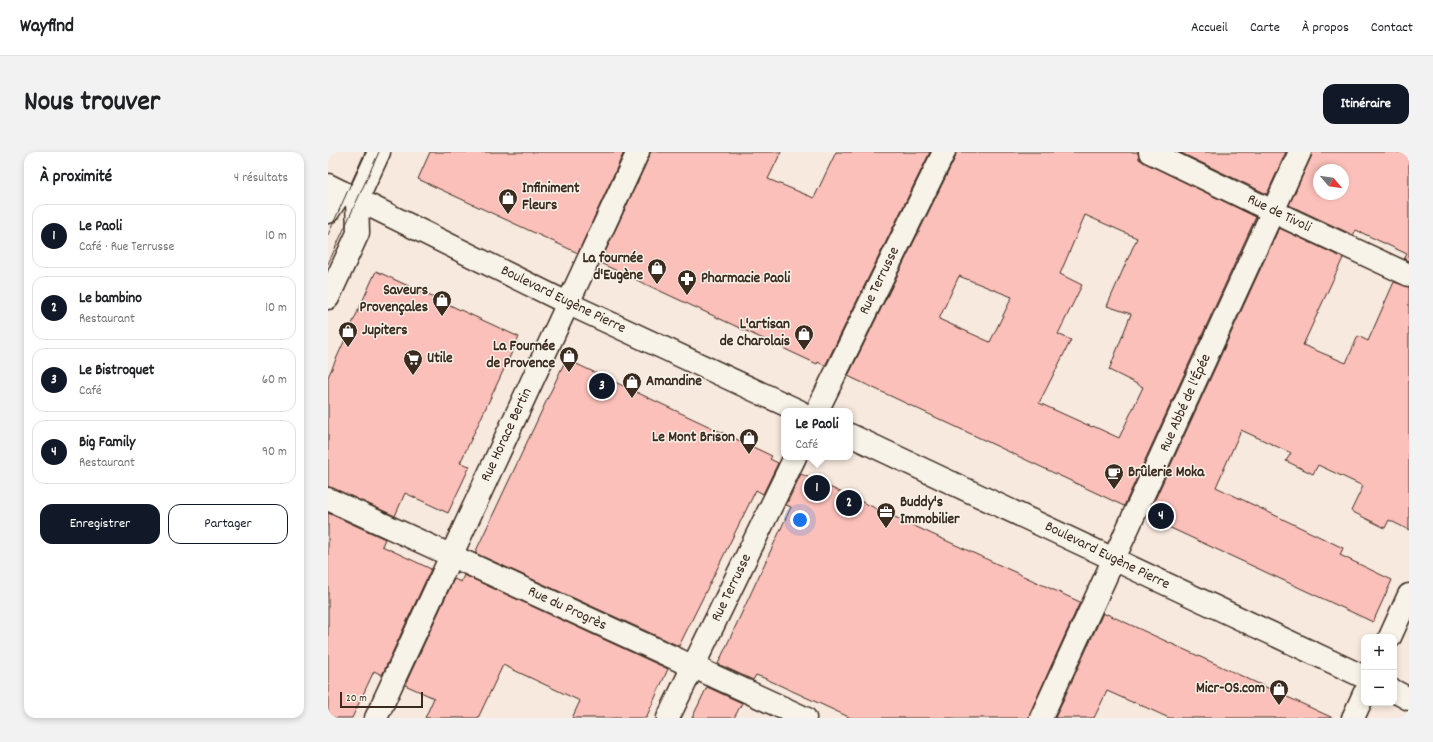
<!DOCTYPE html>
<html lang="fr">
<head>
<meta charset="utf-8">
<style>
	:root { --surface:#fff; --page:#f2f2f2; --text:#202124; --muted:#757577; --line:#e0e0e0; --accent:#111827 }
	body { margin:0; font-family:Dekko,sans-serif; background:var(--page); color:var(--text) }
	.controls { position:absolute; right:12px; bottom:12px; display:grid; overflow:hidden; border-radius:8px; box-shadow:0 2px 6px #0003 }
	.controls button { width:36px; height:36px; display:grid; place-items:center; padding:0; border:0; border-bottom:1px solid var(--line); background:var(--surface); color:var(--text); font:20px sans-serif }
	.compass { position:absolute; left:985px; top:12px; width:36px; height:36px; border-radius:50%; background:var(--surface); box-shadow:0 2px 6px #0003; rotate:119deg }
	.scale { position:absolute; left:12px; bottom:10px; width:83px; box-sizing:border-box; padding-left:4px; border:2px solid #3b2a1e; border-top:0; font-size:11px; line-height:14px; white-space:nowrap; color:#3b2a1e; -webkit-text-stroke:3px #f7f3e8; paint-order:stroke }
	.you { position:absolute; left:472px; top:368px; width:14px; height:14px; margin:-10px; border:3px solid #fff; border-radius:50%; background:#1a73e8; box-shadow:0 0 0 6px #1a73e833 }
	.badge { display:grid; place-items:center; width:26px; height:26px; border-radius:50%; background:var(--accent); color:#fff; font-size:13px; font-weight:700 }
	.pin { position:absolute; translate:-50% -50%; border:2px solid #fff; box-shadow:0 1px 4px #0006 }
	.popup { position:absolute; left:453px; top:256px; width:72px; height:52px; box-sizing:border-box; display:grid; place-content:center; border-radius:8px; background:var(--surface); filter:drop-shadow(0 1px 3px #0005); font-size:13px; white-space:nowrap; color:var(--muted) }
	.popup b { font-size:15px; color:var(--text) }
	.popup::after { content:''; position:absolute; left:50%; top:100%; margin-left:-8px; border:8px solid transparent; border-top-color:var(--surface) }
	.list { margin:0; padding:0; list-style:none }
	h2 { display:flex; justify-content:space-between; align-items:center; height:52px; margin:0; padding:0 16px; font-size:17px }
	h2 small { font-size:13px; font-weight:400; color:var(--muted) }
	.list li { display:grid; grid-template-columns:26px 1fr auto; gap:12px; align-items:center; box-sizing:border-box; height:64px; margin:0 8px 8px; padding:0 8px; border:1px solid var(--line); border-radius:12px }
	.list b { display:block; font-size:15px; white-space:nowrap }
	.list p { margin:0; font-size:13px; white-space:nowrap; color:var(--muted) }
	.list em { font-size:13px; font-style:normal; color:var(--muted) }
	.actions { display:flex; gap:8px; padding:12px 16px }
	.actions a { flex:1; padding:9px 0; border:1px solid var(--accent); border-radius:12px; text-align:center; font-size:14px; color:var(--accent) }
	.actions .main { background:var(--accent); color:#fff }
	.map { position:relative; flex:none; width:1081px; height:566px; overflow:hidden; border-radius:12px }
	header { display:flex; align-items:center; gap:24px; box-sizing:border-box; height:56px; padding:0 20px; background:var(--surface); border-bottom:1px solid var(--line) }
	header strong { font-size:19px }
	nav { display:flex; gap:22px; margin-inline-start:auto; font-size:14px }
	.intro { display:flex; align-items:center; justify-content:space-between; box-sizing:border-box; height:96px; padding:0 24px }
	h1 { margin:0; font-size:28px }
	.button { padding:10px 18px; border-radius:12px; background:var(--accent); color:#fff; font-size:14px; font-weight:700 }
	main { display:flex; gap:24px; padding:0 24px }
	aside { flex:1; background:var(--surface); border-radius:12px; box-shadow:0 2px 6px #0003 }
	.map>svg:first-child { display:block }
	.building { fill:#fcc0ba; stroke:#3b2a1e; fill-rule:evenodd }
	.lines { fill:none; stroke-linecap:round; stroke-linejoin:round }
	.minor-casing { stroke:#3b2a1e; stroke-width:25 }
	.minor { stroke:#f7f3e8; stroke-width:22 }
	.tram { stroke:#3b2a1e; stroke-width:1 }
	.labels { text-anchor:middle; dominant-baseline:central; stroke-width:3; stroke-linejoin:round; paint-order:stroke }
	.poi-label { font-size:15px; font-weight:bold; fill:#3b2a1e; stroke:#f7f3e8; text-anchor:start }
	.street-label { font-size:15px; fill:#3b2a1e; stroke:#f7f3e8 }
</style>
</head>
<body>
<header>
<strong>Wayfind</strong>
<nav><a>Accueil</a><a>Carte</a><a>À propos</a><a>Contact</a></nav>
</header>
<div class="intro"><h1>Nous trouver</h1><a class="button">Itinéraire</a></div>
<main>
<aside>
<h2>À proximité<small>4 résultats</small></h2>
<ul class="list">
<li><span class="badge">1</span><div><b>Le Paoli</b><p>Café · Rue Terrusse</p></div><em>10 m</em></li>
<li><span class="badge">2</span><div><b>Le bambino</b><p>Restaurant</p></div><em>10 m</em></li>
<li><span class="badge">3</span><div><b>Le Bistroquet</b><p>Café</p></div><em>60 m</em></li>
<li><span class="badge">4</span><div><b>Big Family</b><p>Restaurant</p></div><em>90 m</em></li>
</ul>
<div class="actions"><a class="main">Enregistrer</a><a>Partager</a></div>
</aside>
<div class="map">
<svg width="1081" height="566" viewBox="0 0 1081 566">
	<rect width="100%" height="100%" fill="#f8e9df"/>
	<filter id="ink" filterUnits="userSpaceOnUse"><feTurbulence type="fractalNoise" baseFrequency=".025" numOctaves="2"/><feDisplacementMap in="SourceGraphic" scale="8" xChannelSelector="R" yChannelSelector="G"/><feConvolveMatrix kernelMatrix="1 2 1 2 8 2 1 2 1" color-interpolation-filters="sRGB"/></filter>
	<g filter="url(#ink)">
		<g class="building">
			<polygon points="102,0 296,0 250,101 90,27"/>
			<polygon points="322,0 453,0 440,27 486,46 508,0 602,0 497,214 490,210 489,212 272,111 321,5"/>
			<path d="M628,0H810L811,7L817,11L928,65L796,354L520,224L627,6ZM757,63L809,86L779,154L803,162L781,218L815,235L791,286L765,274L764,275L711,251L743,188L730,182L754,133L732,122ZM631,124L684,145L662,190L611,167Z"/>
			<polygon points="851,0 958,0 939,42"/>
			<path d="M984,0H1081V109L1076,107L1079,102L1028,78L1025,83L961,53L983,5ZM991,18H1015V42H991Z"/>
			<polygon points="951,76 1015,106 975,193 1018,211 1030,184 1040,189 1066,130 1081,135 1081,378 1061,368 1057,376 1023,359 1035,334 990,313 985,322 958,309 963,301 913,278 888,335 1015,396 1012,403 1064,428 1045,470 819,365"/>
			<polygon points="48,119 191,185 132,311 142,314 120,361 77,341 67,364 5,336 0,335 0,225"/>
			<polygon points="238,207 444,304 442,307 450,311 435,342 428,338 351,494 147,401"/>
			<polygon points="473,322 752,450 702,561 701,566 523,566 436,526 428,523 425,528 390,512 463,355 458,353"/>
			<polygon points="0,361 57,387 54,394 103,417 54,523 46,519 24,566 0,566"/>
			<polygon points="136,423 340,517 318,566 244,566 252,549 175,513 150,566 97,566 106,546 77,533 126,427 133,430"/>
			<polygon points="775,461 779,463 779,462 1005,566 841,566 806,550 806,551 779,539 766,566 727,566"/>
			<polygon points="379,535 414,551 406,566 364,566"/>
		</g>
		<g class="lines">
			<g class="minor-casing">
				<g id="minor">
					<polyline points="822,0 963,68 1081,123"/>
					<polyline points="0,33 239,151 471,259"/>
					<polyline points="0,60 13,40"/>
					<polyline points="0,146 30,81 29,48 51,0"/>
					<polyline points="489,259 616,0"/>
					<polyline points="522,283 1036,525"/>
					<polyline points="0,347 477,566"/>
					<polyline points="1062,485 1081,443"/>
					<polyline points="1066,539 1081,547"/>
					<polyline points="48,566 310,0"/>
					<polyline points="340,566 467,305"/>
					<polyline points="713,566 972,0"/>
					<polyline points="1025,566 1036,542"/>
				</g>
			</g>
			<use href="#minor" class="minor"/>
			<g class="tram">
				<polyline points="0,83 37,0"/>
				<polyline points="0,112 51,0"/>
			</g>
		</g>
	</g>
	<defs>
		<g id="shop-pin" transform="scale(1)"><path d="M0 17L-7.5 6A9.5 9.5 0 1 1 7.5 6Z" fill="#3b2a1e" stroke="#f7f3e8"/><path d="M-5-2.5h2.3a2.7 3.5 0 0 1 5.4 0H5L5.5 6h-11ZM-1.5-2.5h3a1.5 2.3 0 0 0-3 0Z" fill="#fff"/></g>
		<g id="pharmacy-pin" transform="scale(1)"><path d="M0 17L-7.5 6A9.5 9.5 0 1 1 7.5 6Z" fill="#3b2a1e" stroke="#f7f3e8"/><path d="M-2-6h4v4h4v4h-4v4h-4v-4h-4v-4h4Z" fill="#fff"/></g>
		<g id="supermarket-pin" transform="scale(1)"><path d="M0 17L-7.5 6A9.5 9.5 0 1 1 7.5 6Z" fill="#3b2a1e" stroke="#f7f3e8"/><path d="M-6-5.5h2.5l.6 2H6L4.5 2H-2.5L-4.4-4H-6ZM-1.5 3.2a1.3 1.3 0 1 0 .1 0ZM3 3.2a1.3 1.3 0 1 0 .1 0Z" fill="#fff"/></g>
		<g id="cafe-pin" transform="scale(1)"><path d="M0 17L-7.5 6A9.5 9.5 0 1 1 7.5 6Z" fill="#3b2a1e" stroke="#f7f3e8"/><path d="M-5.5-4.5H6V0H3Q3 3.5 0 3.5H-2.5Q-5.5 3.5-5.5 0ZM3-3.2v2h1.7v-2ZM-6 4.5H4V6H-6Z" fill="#fff"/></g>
		<g id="office-pin" transform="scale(1)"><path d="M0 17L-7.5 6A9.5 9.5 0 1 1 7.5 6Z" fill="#3b2a1e" stroke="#f7f3e8"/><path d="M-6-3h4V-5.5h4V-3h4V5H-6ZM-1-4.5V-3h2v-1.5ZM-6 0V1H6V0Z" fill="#fff"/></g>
	</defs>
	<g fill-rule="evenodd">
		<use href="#shop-pin" x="180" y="46"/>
		<use href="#shop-pin" x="329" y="116"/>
		<use href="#pharmacy-pin" x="359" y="127"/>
		<use href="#shop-pin" x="114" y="148"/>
		<use href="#shop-pin" x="20" y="179"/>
		<use href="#shop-pin" x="476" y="182"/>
		<use href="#shop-pin" x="241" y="204"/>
		<use href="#supermarket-pin" x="85" y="207"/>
		<use href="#shop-pin" x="304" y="230"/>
		<use href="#shop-pin" x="421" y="286"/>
		<use href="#cafe-pin" x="786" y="321"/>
		<use href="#office-pin" x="558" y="360"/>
		<use href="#shop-pin" x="951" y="537"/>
	</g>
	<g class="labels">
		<g class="poi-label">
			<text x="194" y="37">Infiniment<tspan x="194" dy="17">Fleurs</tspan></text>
			<text x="315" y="107" text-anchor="end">La fournée<tspan x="315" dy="17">d'Eugène</tspan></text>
			<text x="373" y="127">Pharmacie Paoli</text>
			<text x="100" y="139" text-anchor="end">Saveurs<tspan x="100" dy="17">Provençales</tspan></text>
			<text x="462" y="173" text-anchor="end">L'artisan<tspan x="462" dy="17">de Charolais</tspan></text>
			<text x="34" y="179">Jupiters</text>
			<text x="227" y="195" text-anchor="end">La Fournée<tspan x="227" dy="17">de Provence</tspan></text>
			<text x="99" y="207">Utile</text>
			<text x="318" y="230">Amandine</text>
			<text x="407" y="286" text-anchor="end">Le Mont Brison</text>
			<text x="800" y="321">Brûlerie Moka</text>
			<text x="572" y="351">Buddy's<tspan x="572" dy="17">Immobilier</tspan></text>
			<text x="937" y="537" text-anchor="end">Micr-OS.com</text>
		</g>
		<g class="street-label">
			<text transform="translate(951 62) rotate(26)">Rue de Tivoli</text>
			<text transform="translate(552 129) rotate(-64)">Rue Terrusse</text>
			<text transform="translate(235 148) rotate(26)">Boulevard Eugène Pierre</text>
			<text transform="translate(858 251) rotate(-66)">Rue Abbé de l'Épée</text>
			<text transform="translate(179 283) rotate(-65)">Rue Horace Bertin</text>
			<text transform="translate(779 404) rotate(26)">Boulevard Eugène Pierre</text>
			<text transform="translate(404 436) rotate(-64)">Rue Terrusse</text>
			<text transform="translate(239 457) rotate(25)">Rue du Progrès</text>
		</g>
	</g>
</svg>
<div class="controls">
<button>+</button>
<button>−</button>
</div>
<svg class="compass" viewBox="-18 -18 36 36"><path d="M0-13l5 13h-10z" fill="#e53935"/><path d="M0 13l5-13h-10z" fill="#757577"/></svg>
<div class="scale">20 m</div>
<div class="you"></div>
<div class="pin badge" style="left:489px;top:336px">1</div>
<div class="popup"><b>Le Paoli</b>Café</div>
<div class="pin badge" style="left:521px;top:351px">2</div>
<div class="pin badge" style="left:274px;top:234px">3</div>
<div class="pin badge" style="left:833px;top:364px">4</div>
</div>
</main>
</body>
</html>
